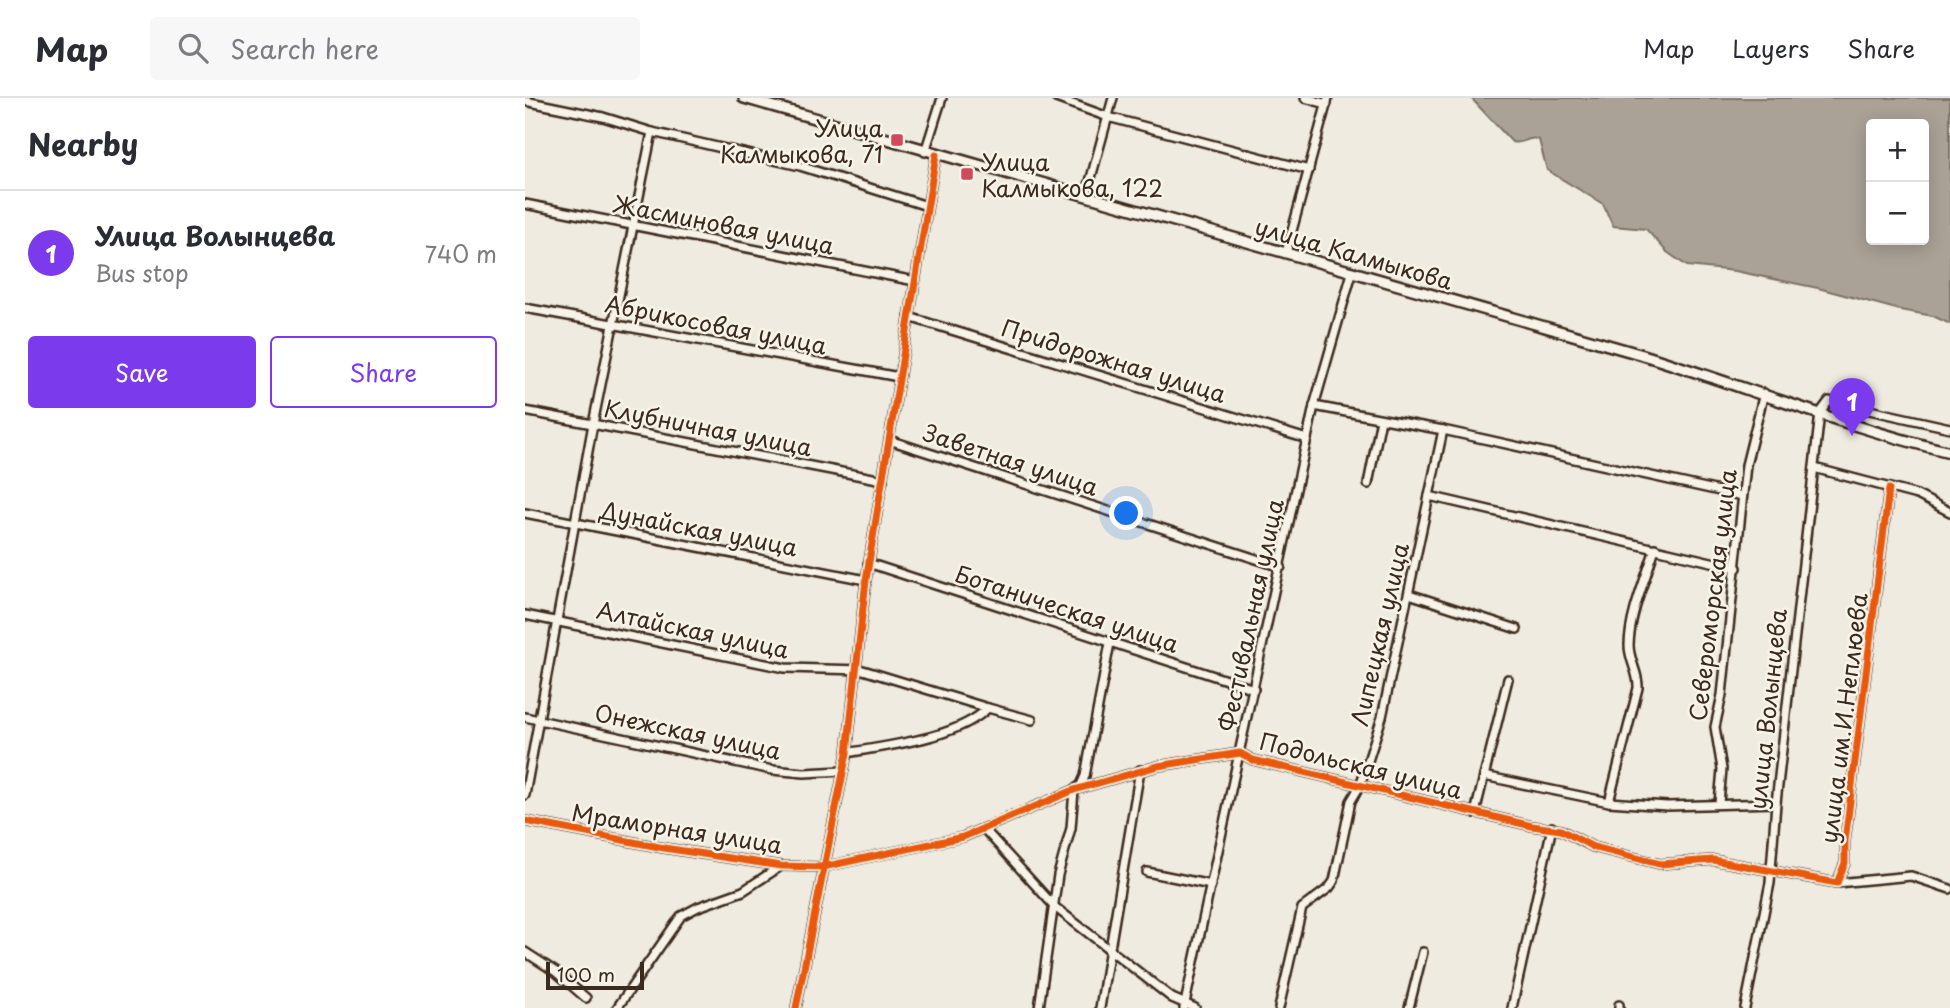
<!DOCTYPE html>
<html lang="en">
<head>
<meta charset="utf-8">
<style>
	:root { --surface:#fff; --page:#f7f7f7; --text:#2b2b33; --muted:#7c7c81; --line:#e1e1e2; --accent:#7c3aed }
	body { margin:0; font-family:"Playpen Sans",sans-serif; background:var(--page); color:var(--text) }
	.controls { position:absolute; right:21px; top:21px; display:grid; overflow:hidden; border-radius:7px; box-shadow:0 4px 18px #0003 }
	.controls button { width:63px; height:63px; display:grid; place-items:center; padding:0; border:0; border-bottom:2px solid var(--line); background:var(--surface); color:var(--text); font:35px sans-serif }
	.scale { position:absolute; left:21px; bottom:18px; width:98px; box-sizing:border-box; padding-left:7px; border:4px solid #3b2a1e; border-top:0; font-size:19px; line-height:24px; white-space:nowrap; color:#3b2a1e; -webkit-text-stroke:5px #f7f3e8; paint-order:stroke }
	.you { position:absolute; left:602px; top:416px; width:24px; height:24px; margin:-18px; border:5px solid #fff; border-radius:50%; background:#1a73e8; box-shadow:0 0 0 10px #1a73e833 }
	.badge { display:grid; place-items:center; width:46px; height:46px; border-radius:50%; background:var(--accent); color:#fff; font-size:23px; font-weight:700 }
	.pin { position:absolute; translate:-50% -58px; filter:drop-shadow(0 2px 4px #0008) }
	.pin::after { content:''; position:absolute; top:37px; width:24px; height:21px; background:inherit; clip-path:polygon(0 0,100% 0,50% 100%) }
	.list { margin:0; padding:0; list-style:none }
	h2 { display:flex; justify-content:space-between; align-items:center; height:91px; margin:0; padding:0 28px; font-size:30px }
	h2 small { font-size:23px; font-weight:400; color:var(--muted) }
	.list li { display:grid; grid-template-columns:46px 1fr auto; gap:21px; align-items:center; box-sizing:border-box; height:126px; padding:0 28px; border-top:2px solid var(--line) }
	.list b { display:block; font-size:26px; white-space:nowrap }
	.list p { margin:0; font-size:23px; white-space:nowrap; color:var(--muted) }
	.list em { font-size:23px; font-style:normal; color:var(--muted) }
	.actions { display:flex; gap:14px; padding:21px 28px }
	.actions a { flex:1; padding:16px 0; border:2px solid var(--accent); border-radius:7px; text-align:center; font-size:24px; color:var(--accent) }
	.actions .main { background:var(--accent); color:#fff }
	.icon { flex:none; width:38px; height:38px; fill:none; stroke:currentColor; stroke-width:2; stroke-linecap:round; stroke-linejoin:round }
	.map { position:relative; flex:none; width:1425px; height:910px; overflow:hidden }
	header { display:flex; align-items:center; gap:42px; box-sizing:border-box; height:98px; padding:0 35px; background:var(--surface); border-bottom:2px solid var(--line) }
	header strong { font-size:33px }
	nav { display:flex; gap:38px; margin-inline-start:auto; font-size:24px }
	.search { width:490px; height:63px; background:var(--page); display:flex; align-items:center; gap:18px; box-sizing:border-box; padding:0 24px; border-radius:7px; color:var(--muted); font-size:26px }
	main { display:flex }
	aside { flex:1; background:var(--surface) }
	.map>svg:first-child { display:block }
	.water { fill:#aaa296; stroke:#7e7266; stroke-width:2; fill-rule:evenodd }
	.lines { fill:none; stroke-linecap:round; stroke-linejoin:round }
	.minor-casing { stroke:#3b2a1e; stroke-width:12 }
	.major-casing { stroke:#3b2a1e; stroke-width:14 }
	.minor { stroke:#f7f3e8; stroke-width:7 }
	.major { stroke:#f7f3e8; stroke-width:9 }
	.cycleway-casing { stroke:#f7f3e8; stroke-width:11 }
	.cycleway { stroke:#e8590c; stroke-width:7 }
	.poi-dot { fill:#d1495b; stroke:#f7f3e8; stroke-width:2.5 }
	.labels { text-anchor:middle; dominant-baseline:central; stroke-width:5; stroke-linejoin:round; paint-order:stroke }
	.poi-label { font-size:23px; fill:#3b2a1e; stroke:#f7f3e8; text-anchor:end }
	.street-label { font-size:23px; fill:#3b2a1e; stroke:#f7f3e8 }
</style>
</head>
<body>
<header>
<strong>Map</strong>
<div class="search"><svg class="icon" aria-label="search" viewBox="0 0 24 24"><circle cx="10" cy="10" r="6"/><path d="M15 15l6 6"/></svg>Search here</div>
<nav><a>Map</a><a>Layers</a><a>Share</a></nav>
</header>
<main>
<aside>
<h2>Nearby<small></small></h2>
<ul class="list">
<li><span class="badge">1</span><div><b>Улица Волынцева</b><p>Bus stop</p></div><em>740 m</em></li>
</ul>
<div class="actions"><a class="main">Save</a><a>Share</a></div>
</aside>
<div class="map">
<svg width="1425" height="910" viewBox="0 0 1425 910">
	<rect width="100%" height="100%" fill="#efebe0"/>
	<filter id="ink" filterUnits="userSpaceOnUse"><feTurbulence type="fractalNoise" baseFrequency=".0143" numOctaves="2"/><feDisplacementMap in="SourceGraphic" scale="14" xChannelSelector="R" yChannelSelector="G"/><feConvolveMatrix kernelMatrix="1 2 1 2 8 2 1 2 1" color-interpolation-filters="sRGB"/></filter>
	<g filter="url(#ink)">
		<path class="water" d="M946,0H1425V226L1408,218L1375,212L1293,190L1210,173L1162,168L1142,154L1121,131L1088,128L1078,106L1022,72L1014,42C1004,37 998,47 987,44ZM1346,26H1399V142H1346Z"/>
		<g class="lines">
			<g class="minor-casing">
				<g id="minor">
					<polyline points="531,0 583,19 784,72"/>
					<polyline points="780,0 802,6"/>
					<polyline points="0,3 78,19 127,34 275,68 402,108"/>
					<polyline points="400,54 417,0"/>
					<polyline points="561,98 588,0"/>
					<polyline points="0,106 390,183"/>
					<polyline points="761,155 803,0"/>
					<polyline points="0,210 374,279"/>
					<polyline points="384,219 782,341"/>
					<polyline points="789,308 918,332 1217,398"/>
					<polyline points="0,313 358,382"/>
					<polyline points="918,332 904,398 1212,470"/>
					<polyline points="364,342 756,469"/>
					<polyline points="1289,370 1392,397 1425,414"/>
					<polyline points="843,386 856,321"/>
					<polyline points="0,415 341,482"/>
					<polyline points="343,465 729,591"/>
					<polyline points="884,496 992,531"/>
					<path d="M0,517L260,570L338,572L463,610C431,641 364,647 322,655"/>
					<polyline points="463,610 507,622"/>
					<polyline points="0,619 247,672 279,675 318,673"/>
					<polyline points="959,678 1084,704 1142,708 1251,705"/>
					<polyline points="0,697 68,326 127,34"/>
					<path d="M1084,704L1113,590C1114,575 1104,563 1104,547C1105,514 1121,481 1130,450"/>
					<polyline points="1194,705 1197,671 1190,629 1197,597 1221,367 1239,295"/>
					<polyline points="950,715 983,581"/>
					<polyline points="0,723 139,750 256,768 298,769 438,739 549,692 633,668 715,655 728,662 1007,728 1036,732 1068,749 1135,766 1188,762 1312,785 1320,765 1320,743 1364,391"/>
					<polyline points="459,731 531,810 647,900 670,910"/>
					<polyline points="622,774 686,787"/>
					<polyline points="1312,785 1386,778 1425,791"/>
					<polyline points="0,854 31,874 61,900"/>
					<polyline points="92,910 156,818 173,809 218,793 256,768"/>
					<polyline points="271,910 322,655 341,482 411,57"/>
					<polyline points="514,910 533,777 546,730 549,692 556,687 560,678 585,545"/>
					<polyline points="575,910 615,672"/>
					<polyline points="659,910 789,308 827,175"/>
					<polyline points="754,910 777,810 804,790 809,783 826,703 835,688 857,619 904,398"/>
					<polyline points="884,910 898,854"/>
					<polyline points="987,910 1027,729"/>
					<polyline points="1094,910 1094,907"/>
					<polyline points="1220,910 1245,785 1251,705 1295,315 1304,303 1425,330"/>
				</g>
			</g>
			<g class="major-casing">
				<path id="major" d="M219,0L1118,257C1221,289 1321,329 1425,354"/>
			</g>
			<use href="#minor" class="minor"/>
			<use href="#major" class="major"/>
			<g class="cycleway-casing">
				<g id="cycleway">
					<polyline points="0,723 139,750 256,768 298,769 438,739 549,692 633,668 715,655 728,662 1007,728 1036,732 1068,749 1135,766 1188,762 1312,785 1320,765 1320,743 1364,391"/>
					<polyline points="271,910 322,655 341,482 411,57"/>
				</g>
			</g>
			<use href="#cycleway" class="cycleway"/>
		</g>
	</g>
	<g class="poi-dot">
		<rect x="365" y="35" width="14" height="14" rx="3.5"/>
		<rect x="435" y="69" width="14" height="14" rx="3.5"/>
	</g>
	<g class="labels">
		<g class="poi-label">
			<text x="358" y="29">Улица<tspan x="358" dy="26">Калмыкова, 71</tspan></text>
			<text x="456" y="63" text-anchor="start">Улица<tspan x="456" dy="26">Калмыкова, 122</tspan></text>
		</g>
		<g class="street-label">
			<text transform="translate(199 126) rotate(11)">Жасминовая улица</text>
			<text transform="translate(829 155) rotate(16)">улица Калмыкова</text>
			<text transform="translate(191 226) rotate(11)">Абрикосовая улица</text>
			<text transform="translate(589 262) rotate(17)">Придорожная улица</text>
			<text transform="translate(183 329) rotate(11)">Клубничная улица</text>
			<text transform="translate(486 361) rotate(18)">Заветная улица</text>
			<text transform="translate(174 430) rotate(11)">Дунайская улица</text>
			<text transform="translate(1187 497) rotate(-83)">Североморская улица</text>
			<text transform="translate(542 510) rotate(18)">Ботаническая улица</text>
			<text transform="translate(725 517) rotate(-78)">Фестивальная улица</text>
			<text transform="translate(168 531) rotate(12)">Алтайская улица</text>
			<text transform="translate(854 536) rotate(-77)">Липецкая улица</text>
			<text transform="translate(1242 611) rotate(-84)">улица Волынцева</text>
			<text transform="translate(1318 620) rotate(-83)">улица им.И.Неплюева</text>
			<text transform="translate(163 633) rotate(12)">Онежская улица</text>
			<text transform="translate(836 667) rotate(14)">Подольская улица</text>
			<text transform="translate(152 730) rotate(9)">Мраморная улица</text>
		</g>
	</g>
</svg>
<div class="controls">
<button>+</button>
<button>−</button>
</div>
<div class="scale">100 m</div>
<div class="you"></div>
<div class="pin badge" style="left:1327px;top:338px">1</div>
</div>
</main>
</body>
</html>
